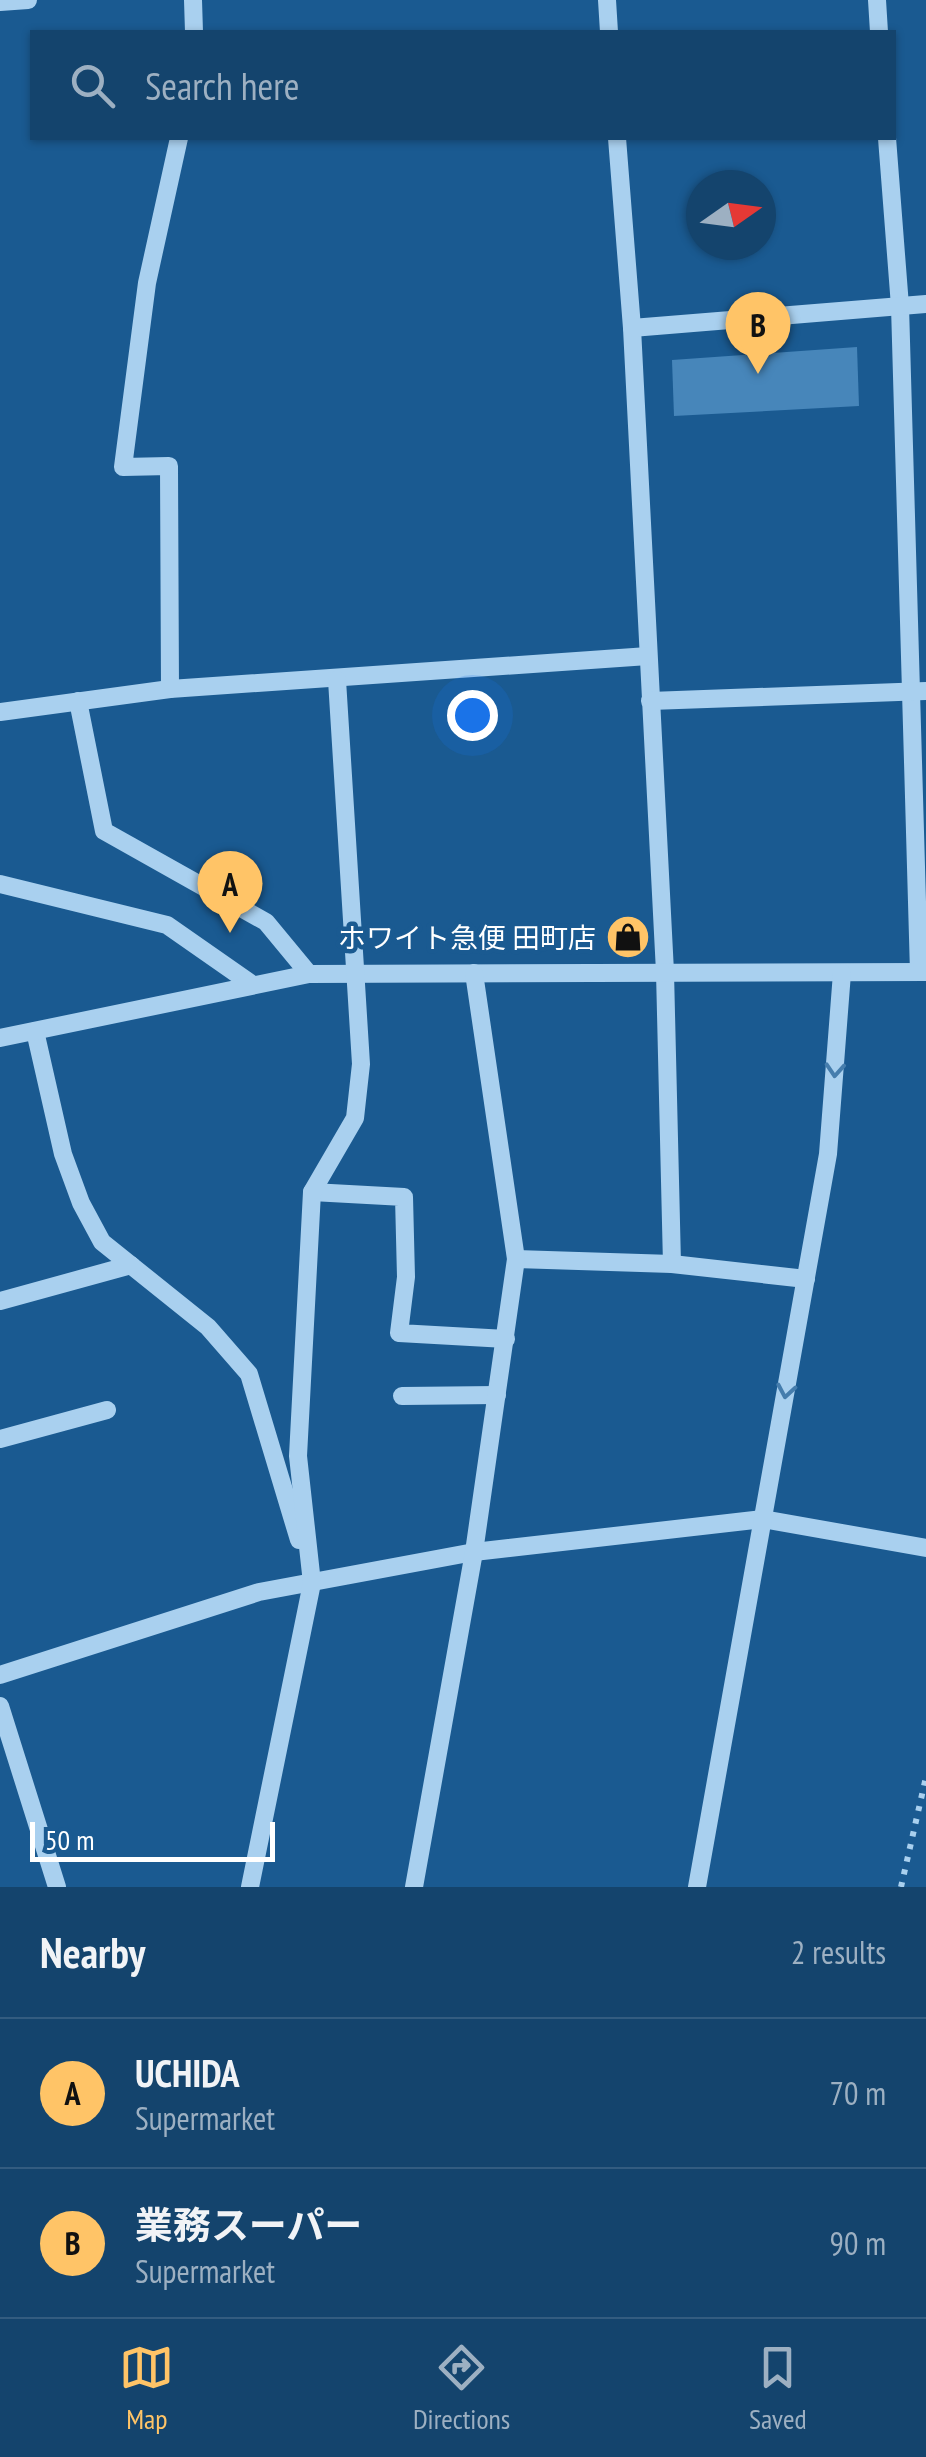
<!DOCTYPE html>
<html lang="en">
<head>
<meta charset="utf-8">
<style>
	:root { --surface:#14446d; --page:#214e75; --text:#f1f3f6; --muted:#9db0c2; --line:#335c80; --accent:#ffc467 }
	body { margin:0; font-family:"PT Sans Narrow","Noto Sans JP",sans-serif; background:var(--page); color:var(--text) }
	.compass { position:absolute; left:686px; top:170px; width:90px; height:90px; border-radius:50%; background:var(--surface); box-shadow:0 2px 8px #0004; rotate:76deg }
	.scale { position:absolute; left:30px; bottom:25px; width:245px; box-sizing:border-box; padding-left:10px; border:5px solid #fff; border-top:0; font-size:28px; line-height:35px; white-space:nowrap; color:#fff; -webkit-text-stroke:8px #1a5a91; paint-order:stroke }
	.you { position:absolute; left:472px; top:715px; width:35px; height:35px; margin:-25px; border:8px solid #fff; border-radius:50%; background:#1a73e8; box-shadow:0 0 0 15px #1a73e833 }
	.badge { display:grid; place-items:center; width:65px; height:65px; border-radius:50%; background:var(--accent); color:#111; font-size:32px; font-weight:700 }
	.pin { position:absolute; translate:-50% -82px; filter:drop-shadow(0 2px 5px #0008) }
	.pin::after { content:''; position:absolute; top:52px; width:35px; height:30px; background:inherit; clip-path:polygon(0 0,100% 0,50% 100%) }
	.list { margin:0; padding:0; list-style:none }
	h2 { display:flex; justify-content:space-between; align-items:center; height:130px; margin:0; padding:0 40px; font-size:42px }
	h2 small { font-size:32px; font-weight:400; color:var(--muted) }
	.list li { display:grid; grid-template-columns:65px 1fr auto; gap:30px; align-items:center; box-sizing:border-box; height:150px; padding:0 40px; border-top:2px solid var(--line) }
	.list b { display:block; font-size:38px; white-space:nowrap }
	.list p { margin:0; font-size:32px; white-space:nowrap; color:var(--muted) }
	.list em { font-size:32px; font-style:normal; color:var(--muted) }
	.icon { flex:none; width:55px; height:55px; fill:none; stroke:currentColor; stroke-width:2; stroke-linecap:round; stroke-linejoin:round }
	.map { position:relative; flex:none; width:926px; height:1887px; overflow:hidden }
	.search { position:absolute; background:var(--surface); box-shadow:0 2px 8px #0004; left:30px; right:30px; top:30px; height:110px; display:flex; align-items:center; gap:25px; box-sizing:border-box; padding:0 35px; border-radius:0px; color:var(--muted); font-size:38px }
	.sheet { height:430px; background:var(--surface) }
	nav { display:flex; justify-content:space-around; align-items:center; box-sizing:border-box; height:140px; border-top:2px solid var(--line); background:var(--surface); font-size:28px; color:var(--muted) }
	nav a { display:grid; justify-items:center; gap:5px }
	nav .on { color:var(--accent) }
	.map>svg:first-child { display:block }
	.building { fill:#4786ba }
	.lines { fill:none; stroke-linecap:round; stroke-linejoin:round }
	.path { stroke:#a9d0ef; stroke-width:6; stroke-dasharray:5 8; stroke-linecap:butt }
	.minor { stroke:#a9d0ef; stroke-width:18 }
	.oneway { stroke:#457dad }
	.labels { text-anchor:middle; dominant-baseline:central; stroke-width:9; stroke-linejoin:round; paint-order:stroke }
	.poi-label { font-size:28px; fill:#fff; stroke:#1a5a91; text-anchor:end }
</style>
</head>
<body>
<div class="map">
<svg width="926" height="1887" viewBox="0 0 926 1887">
	<rect width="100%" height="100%" fill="#1a5a91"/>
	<polygon class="building" points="857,347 859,406 674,416 672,360"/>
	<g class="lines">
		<polyline class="path" points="901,1887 926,1777"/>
		<g class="minor">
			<polyline points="193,0 194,32"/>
			<polyline points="607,0 609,32"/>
			<polyline points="877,0 879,32"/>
			<polyline points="0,2 28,0"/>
			<polyline points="617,138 632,328 665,972 672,1264"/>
			<polyline points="887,138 900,306 919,972"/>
			<polyline points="632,328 926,304"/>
			<polyline points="170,689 169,466 123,467 147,283 179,138"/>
			<polyline points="78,701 104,831 266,922 309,974"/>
			<polyline points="650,701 926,691"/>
			<polyline points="0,712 170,689 648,656"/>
			<polyline points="0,884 167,925 253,985"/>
			<polyline points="35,1031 63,1154 81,1203 102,1242 208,1327 249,1374 299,1540"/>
			<polyline points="0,1038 309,974 926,972"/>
			<polyline points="312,1192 404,1197 406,1277 399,1333 506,1339"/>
			<polyline points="516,1259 672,1264 806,1279"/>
			<polyline points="0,1301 131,1265"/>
			<polyline points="402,1396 497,1395"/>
			<polyline points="0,1439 107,1410"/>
			<polyline points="0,1675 259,1592 474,1552 763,1519 926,1548"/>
			<polyline points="0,1706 57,1887"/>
			<polyline points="250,1887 312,1583 298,1456 312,1192 355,1118 361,1064 337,680"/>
			<polyline points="414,1887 474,1552 516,1259 474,973"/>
			<polyline points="697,1887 828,1154 842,973"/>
		</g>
	</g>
	<defs><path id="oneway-chevron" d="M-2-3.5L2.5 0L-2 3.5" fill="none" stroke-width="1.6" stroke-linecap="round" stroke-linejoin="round" transform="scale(2.5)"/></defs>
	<g class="oneway">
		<use href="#oneway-chevron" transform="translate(835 1070) rotate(94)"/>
		<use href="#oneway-chevron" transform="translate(786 1391) rotate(100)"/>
	</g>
	<defs>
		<g id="shop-disc" transform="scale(2.25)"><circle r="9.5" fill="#ffc467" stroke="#1a5a91"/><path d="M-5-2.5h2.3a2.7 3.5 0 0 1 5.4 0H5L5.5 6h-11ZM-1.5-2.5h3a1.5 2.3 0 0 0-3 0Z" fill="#111"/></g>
	</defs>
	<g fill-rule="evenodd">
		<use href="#shop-disc" x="628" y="937"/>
	</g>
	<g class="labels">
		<g class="poi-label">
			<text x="596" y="937">ホワイト急便 田町店</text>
		</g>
	</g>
</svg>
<svg class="compass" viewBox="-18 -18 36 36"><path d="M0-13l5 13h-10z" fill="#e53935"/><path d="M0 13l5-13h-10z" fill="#9db0c2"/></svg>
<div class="scale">50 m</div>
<div class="you"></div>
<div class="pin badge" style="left:230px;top:933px">A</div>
<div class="pin badge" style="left:758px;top:374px">B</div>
<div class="search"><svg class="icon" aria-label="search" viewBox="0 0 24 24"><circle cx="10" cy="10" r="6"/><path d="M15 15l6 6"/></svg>Search here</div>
</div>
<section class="sheet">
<h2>Nearby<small>2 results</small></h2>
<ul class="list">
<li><span class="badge">A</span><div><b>UCHIDA</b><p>Supermarket</p></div><em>70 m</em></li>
<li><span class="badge">B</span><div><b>業務スーパー</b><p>Supermarket</p></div><em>90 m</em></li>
</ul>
</section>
<nav>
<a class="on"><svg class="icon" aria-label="map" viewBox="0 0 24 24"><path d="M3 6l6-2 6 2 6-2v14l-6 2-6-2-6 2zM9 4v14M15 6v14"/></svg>Map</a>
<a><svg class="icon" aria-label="directions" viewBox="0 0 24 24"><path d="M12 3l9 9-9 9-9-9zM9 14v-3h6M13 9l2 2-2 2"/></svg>Directions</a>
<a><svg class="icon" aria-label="saved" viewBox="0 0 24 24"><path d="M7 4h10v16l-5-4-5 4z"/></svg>Saved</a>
</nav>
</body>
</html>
